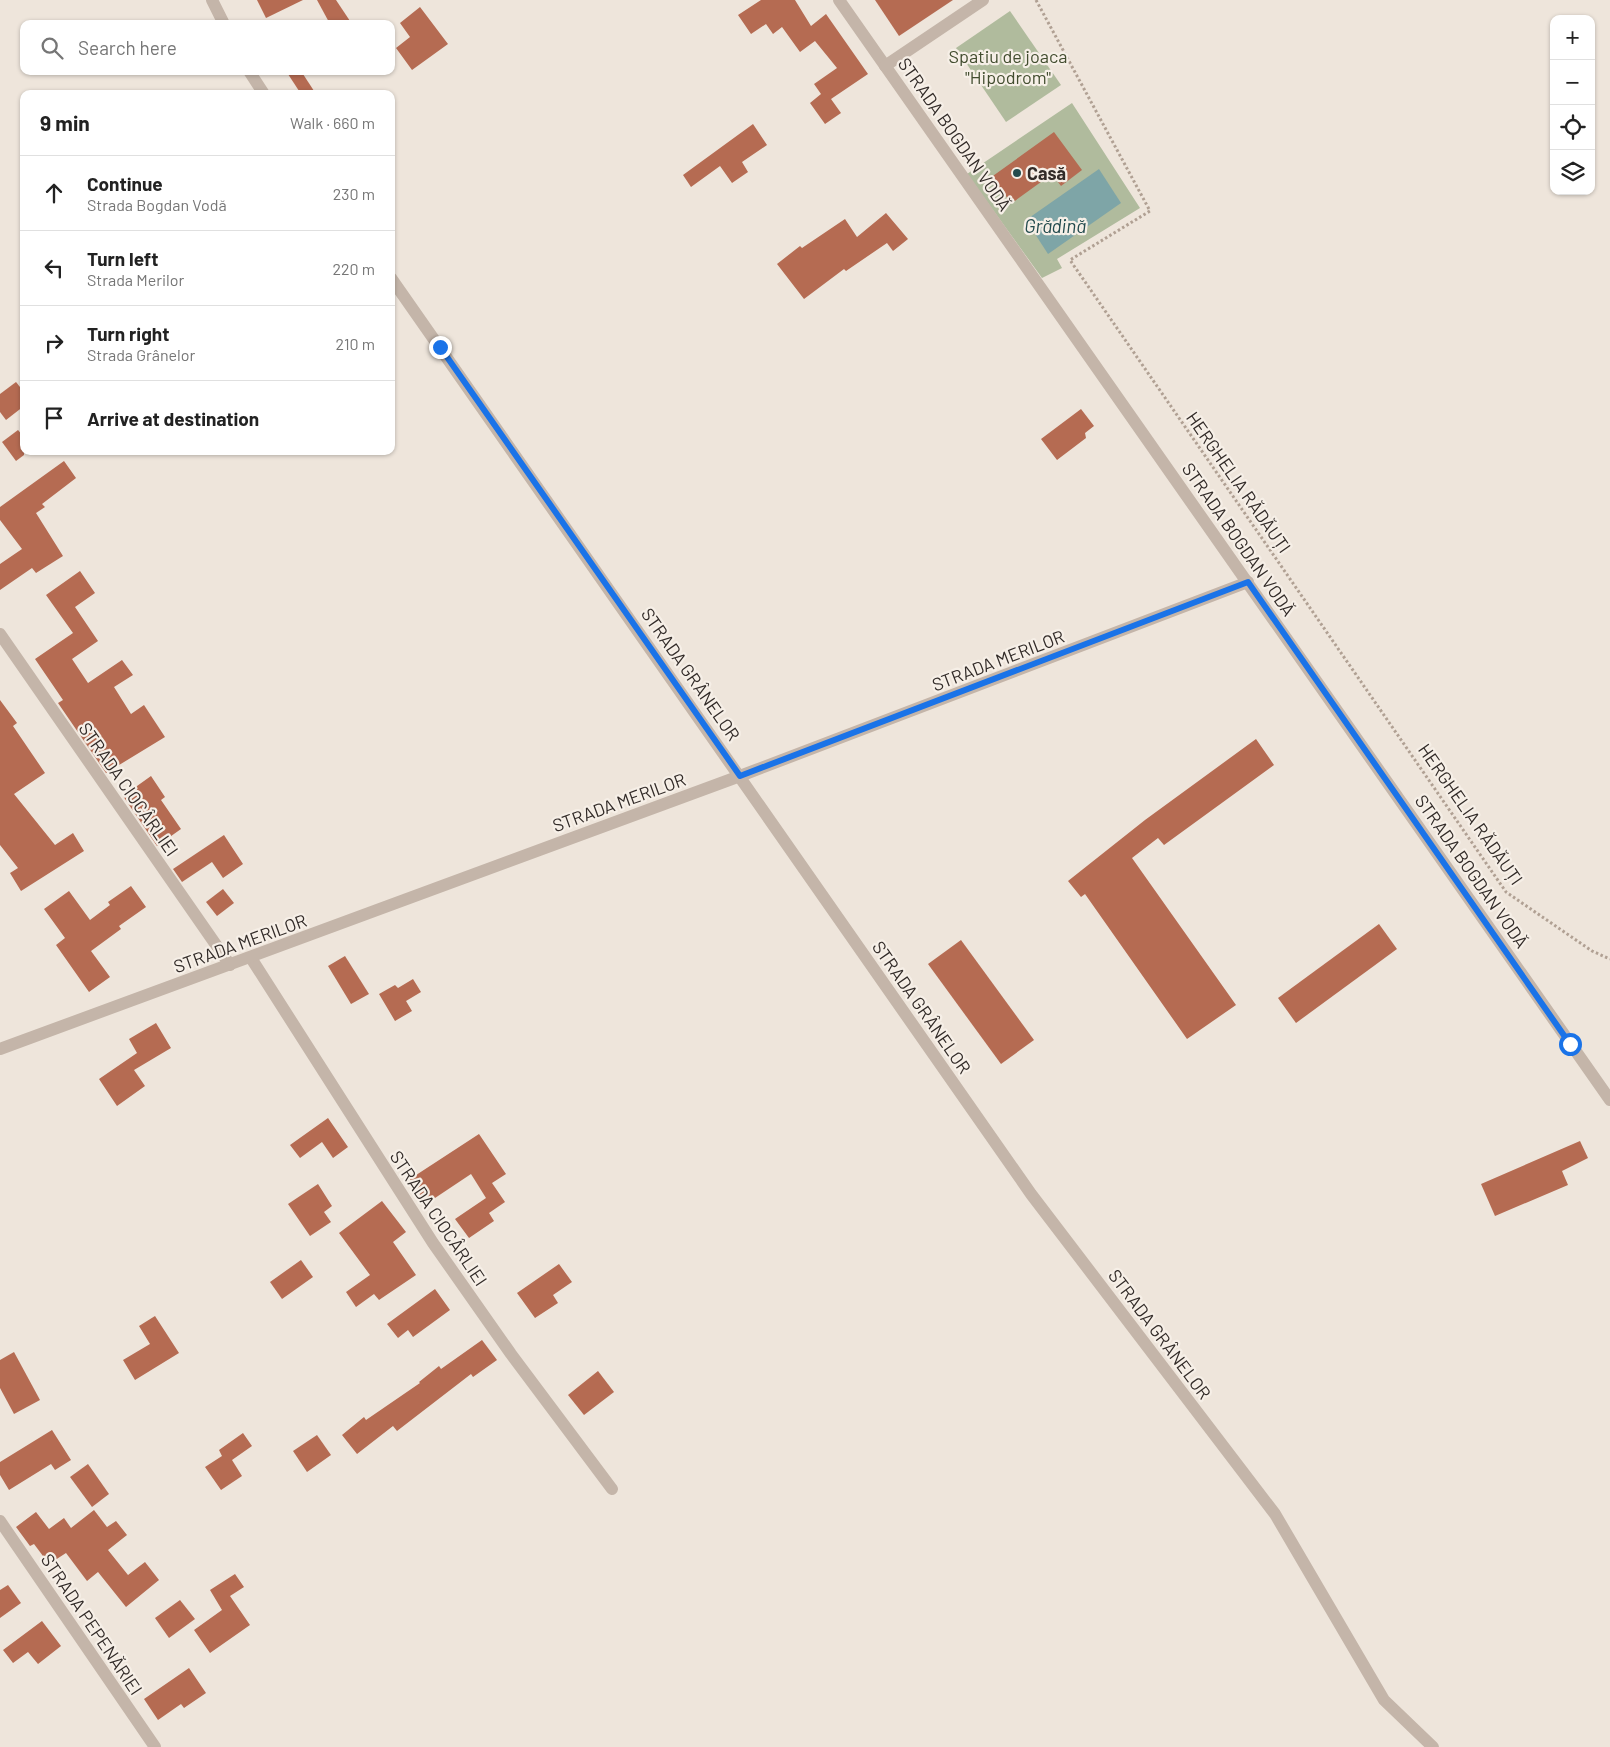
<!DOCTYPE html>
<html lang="en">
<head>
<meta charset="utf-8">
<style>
	:root { --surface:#fff; --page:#f2f2f2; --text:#222; --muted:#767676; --line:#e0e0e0 }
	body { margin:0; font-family:Barlow,sans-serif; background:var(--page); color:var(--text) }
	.controls { position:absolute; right:15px; top:15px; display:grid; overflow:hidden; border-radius:10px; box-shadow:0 1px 4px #0004 }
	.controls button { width:45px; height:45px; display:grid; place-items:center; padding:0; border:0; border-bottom:1px solid var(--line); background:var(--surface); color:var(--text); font:25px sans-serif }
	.stop { position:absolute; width:15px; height:15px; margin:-11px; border:4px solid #1a73e8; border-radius:50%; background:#fff }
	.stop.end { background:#1a73e8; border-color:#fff; box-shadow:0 1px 5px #0008 }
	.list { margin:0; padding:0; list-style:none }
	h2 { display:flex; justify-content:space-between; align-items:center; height:65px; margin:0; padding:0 20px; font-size:21px }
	h2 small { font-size:16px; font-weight:400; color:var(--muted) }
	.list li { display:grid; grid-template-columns:32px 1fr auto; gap:15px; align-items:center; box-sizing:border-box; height:75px; padding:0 20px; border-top:1px solid var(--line) }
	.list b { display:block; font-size:19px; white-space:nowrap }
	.list p { margin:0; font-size:16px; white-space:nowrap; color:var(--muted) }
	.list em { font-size:16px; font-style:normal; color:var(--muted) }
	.icon { flex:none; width:28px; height:28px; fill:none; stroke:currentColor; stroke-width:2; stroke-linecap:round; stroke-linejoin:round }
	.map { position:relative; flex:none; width:1610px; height:1747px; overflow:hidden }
	.search { position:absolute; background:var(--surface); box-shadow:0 1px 4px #0004; left:20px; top:20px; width:375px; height:55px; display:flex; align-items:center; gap:12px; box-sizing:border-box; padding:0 18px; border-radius:10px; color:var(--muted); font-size:19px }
	.panel { position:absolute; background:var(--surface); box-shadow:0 1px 4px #0004; left:20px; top:90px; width:375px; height:365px; border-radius:10px }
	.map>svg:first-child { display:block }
	.green { fill:#b0bb9d }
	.water { fill:#7ea5a7 }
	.building { fill:#b56b52 }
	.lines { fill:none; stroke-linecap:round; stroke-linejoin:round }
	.path { stroke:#b0a093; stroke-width:3; stroke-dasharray:2.5 2.5; stroke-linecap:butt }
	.minor { stroke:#c4b5a9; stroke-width:12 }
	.route { stroke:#1a73e8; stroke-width:6 }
	.poi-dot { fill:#234b4e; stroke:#f6efe7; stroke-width:2 }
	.labels { text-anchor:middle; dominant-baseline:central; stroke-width:4.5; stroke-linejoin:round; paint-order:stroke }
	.park-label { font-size:18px; fill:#424d2f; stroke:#f6efe7 }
	.street-label { font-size:18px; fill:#322b28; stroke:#f6efe7 }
	.poi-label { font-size:18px; font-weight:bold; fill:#322b28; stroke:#f6efe7; text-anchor:start }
	.water-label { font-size:19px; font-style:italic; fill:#234b4e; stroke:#f6efe7 }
</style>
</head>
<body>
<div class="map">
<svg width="1610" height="1747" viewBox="0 0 1610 1747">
	<rect width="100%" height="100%" fill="#eee5db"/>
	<g class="green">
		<polygon points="1010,11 1061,85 1006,122 956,48"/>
		<polygon points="1072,103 1140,208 1057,259 1062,268 1042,278 967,174"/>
	</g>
	<polygon class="water" points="1099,169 1121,203 1048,254 1026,220"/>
	<g class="building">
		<polygon points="257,0 303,0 266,18"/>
		<polygon points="317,0 336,0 352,24 330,24"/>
		<polygon points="761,0 795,0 811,26 826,14 868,74 831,99 841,113 825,124 810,103 821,94 814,84 837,68 815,41 800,52 782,27 773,34 766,24 751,34 738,15"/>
		<polygon points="875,0 953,0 899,36"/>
		<polygon points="420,7 448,44 412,70 396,48 410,37 400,23"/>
		<polygon points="286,71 301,71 316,94 301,94"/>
		<polygon points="753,124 767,145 742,162 748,172 732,183 720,166 691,187 683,175"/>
		<polygon points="1054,132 1082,170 1061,186 1052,174 1012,203 990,178"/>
		<polygon points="886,213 908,239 893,251 887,243 846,271 844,269 804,299 777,264 800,246 802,248 845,219 857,237"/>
		<polygon points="16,382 24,392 24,406 6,420 0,412 0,394"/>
		<polygon points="1081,409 1094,426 1085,433 1086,438 1057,460 1041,439"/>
		<polygon points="18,430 24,437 24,455 16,461 2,442"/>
		<polygon points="64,461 76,478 42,504 45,507 36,513 63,556 36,573 32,568 0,590 0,564 22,549 0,520 0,507"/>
		<polygon points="80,571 95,593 75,607 98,641 72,659 88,683 122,660 133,675 114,687 131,714 144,705 165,737 106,773 58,703 63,700 35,659 73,633 46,595"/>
		<polygon points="0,700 17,723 13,726 45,773 14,794 55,845 73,833 84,851 21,891 10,873 18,868 0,845"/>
		<polygon points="1256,739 1274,765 1164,845 1158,838 1132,858 1236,1005 1187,1039 1085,894 1081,897 1068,881 1145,820"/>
		<polygon points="151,776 165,797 161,800 181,829 157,846 123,796"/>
		<polygon points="224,835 243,864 223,878 212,862 182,882 173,869"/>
		<polygon points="131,886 146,907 119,926 121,929 91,951 110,977 89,992 56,945 65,938 44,909 69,891 90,920 110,905 108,902"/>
		<polygon points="223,889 234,903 217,916 206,902"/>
		<polygon points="1379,924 1397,949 1296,1023 1278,998"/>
		<polygon points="961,940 1034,1040 1001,1064 928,964"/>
		<polygon points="345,956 369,994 351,1004 328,966"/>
		<polygon points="413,979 421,992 406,1001 412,1011 395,1021 379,994 395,985 398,988"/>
		<polygon points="156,1023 171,1048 134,1070 145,1086 117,1106 99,1079 137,1053 129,1039"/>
		<polygon points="328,1118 348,1147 333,1158 322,1142 300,1158 290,1145"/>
		<polygon points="479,1134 506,1174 492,1183 505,1202 489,1213 494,1221 469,1238 455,1219 486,1198 471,1174 426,1204 410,1179"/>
		<polygon points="1580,1141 1588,1158 1562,1171 1568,1185 1495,1216 1481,1184"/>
		<polygon points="318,1184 332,1206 324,1212 331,1222 310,1236 288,1204"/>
		<polygon points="382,1201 406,1232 393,1242 416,1275 379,1300 374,1294 356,1307 346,1292 370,1275 339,1233"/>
		<polygon points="301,1260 313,1277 282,1299 270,1282"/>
		<polygon points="559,1264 572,1282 553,1295 558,1303 535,1318 517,1293"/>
		<polygon points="435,1289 450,1310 413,1337 408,1330 398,1338 387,1324"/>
		<polygon points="155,1316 179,1353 135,1380 123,1360 150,1344 139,1326"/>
		<polygon points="482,1340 497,1360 473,1377 471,1374 397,1431 393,1426 357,1454 342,1435 364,1417 366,1420 420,1383 419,1382 439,1366 441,1369"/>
		<polygon points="14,1352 40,1400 14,1414 0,1388 0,1360"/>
		<polygon points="598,1371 614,1392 584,1415 568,1395"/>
		<polygon points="52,1430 71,1460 55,1470 51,1464 9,1490 0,1475 0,1462"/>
		<polygon points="243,1433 252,1446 232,1460 242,1476 221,1490 205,1467 222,1456 219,1450"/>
		<polygon points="317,1435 331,1455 307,1472 293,1451"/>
		<polygon points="88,1464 109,1494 92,1507 70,1477"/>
		<polygon points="94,1510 107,1527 116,1521 127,1535 108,1550 128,1575 145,1562 159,1580 126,1607 98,1572 87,1581 66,1553 49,1564 34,1544 30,1546 16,1527 36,1512 49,1529 64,1518 71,1528"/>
		<polygon points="235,1574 244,1587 230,1596 250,1625 210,1653 194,1630 222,1610 210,1590"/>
		<polygon points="8,1585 21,1603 0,1618 0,1590"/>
		<polygon points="180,1600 195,1619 169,1638 155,1618"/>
		<polygon points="42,1621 61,1646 38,1664 28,1652 13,1663 3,1650"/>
		<polygon points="189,1668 206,1693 184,1708 181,1704 158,1720 144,1699"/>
	</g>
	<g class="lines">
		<polyline class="path" points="1036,0 1150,211 1070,260 1506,892 1592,951 1610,959"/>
		<g class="minor">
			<polyline points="212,0 224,24"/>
			<polyline points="839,0 1610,1100"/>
			<polyline points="885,66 983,0"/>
			<polyline points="249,71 264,94"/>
			<polyline points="391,278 1031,1194 1275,1514 1384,1700 1433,1747"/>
			<polyline points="0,634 230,965"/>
			<polyline points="251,958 433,1243 511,1354 612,1489"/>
			<polyline points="0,1049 740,776 1248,582"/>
			<polyline points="0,1521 155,1747"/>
		</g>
	</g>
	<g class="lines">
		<polyline class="route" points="440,347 740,776 1248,582 1570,1044"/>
	</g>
	<circle class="poi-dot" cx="1017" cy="173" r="5"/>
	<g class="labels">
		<g class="park-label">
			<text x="1008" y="56">Spatiu de joaca<tspan x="1008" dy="21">"Hipodrom"</tspan></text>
		</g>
		<g class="street-label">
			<text transform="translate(955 134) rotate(55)">STRADA BOGDAN VODĂ</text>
			<text transform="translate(1239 482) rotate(55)">HERGHELIA RĂDĂUȚI</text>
			<text transform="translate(1239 539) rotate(55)">STRADA BOGDAN VODĂ</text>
			<text transform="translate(998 660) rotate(-21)">STRADA MERILOR</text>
			<text transform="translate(691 674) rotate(55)">STRADA GRÂNELOR</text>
			<text transform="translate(129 789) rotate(55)">STRADA CIOCÂRLIEI</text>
			<text transform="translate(619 802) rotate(-20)">STRADA MERILOR</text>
			<text transform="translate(1471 814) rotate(55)">HERGHELIA RĂDĂUȚI</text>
			<text transform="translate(1472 871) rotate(55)">STRADA BOGDAN VODĂ</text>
			<text transform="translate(240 943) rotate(-20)">STRADA MERILOR</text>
			<text transform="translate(922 1007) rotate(55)">STRADA GRÂNELOR</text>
			<text transform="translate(439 1218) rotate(56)">STRADA CIOCÂRLIEI</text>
			<text transform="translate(1160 1334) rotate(53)">STRADA GRÂNELOR</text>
			<text transform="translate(92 1624) rotate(56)">STRADA PEPENĂRIEI</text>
		</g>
		<g class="poi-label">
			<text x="1027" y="173">Casă</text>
		</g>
		<g class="water-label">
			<text x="1055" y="225">Grădină</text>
		</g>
	</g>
</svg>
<div class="controls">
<button>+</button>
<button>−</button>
<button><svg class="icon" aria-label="locate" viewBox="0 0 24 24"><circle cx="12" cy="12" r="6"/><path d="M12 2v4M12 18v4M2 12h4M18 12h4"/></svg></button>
<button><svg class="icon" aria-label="layers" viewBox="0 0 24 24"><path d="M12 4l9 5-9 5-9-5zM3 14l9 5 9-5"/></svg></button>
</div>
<div class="stop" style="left:1570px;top:1044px"></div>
<div class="stop end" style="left:440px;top:347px"></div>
<div class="search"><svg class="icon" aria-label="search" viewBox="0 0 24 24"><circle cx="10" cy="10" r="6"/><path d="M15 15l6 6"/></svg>Search here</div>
<section class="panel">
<h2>9 min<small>Walk · 660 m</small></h2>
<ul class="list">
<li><svg class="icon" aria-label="ahead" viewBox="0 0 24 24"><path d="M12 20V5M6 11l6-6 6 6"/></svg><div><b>Continue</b><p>Strada Bogdan Vodă</p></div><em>230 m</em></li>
<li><svg class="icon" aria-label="left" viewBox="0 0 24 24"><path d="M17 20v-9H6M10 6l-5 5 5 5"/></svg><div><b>Turn left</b><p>Strada Merilor</p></div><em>220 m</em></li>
<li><svg class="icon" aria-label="right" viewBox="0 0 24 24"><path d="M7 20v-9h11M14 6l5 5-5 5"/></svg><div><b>Turn right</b><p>Strada Grânelor</p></div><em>210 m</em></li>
<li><svg class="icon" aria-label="arrive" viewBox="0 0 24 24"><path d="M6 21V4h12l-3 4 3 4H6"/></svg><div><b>Arrive at destination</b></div></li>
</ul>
</section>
</div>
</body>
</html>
